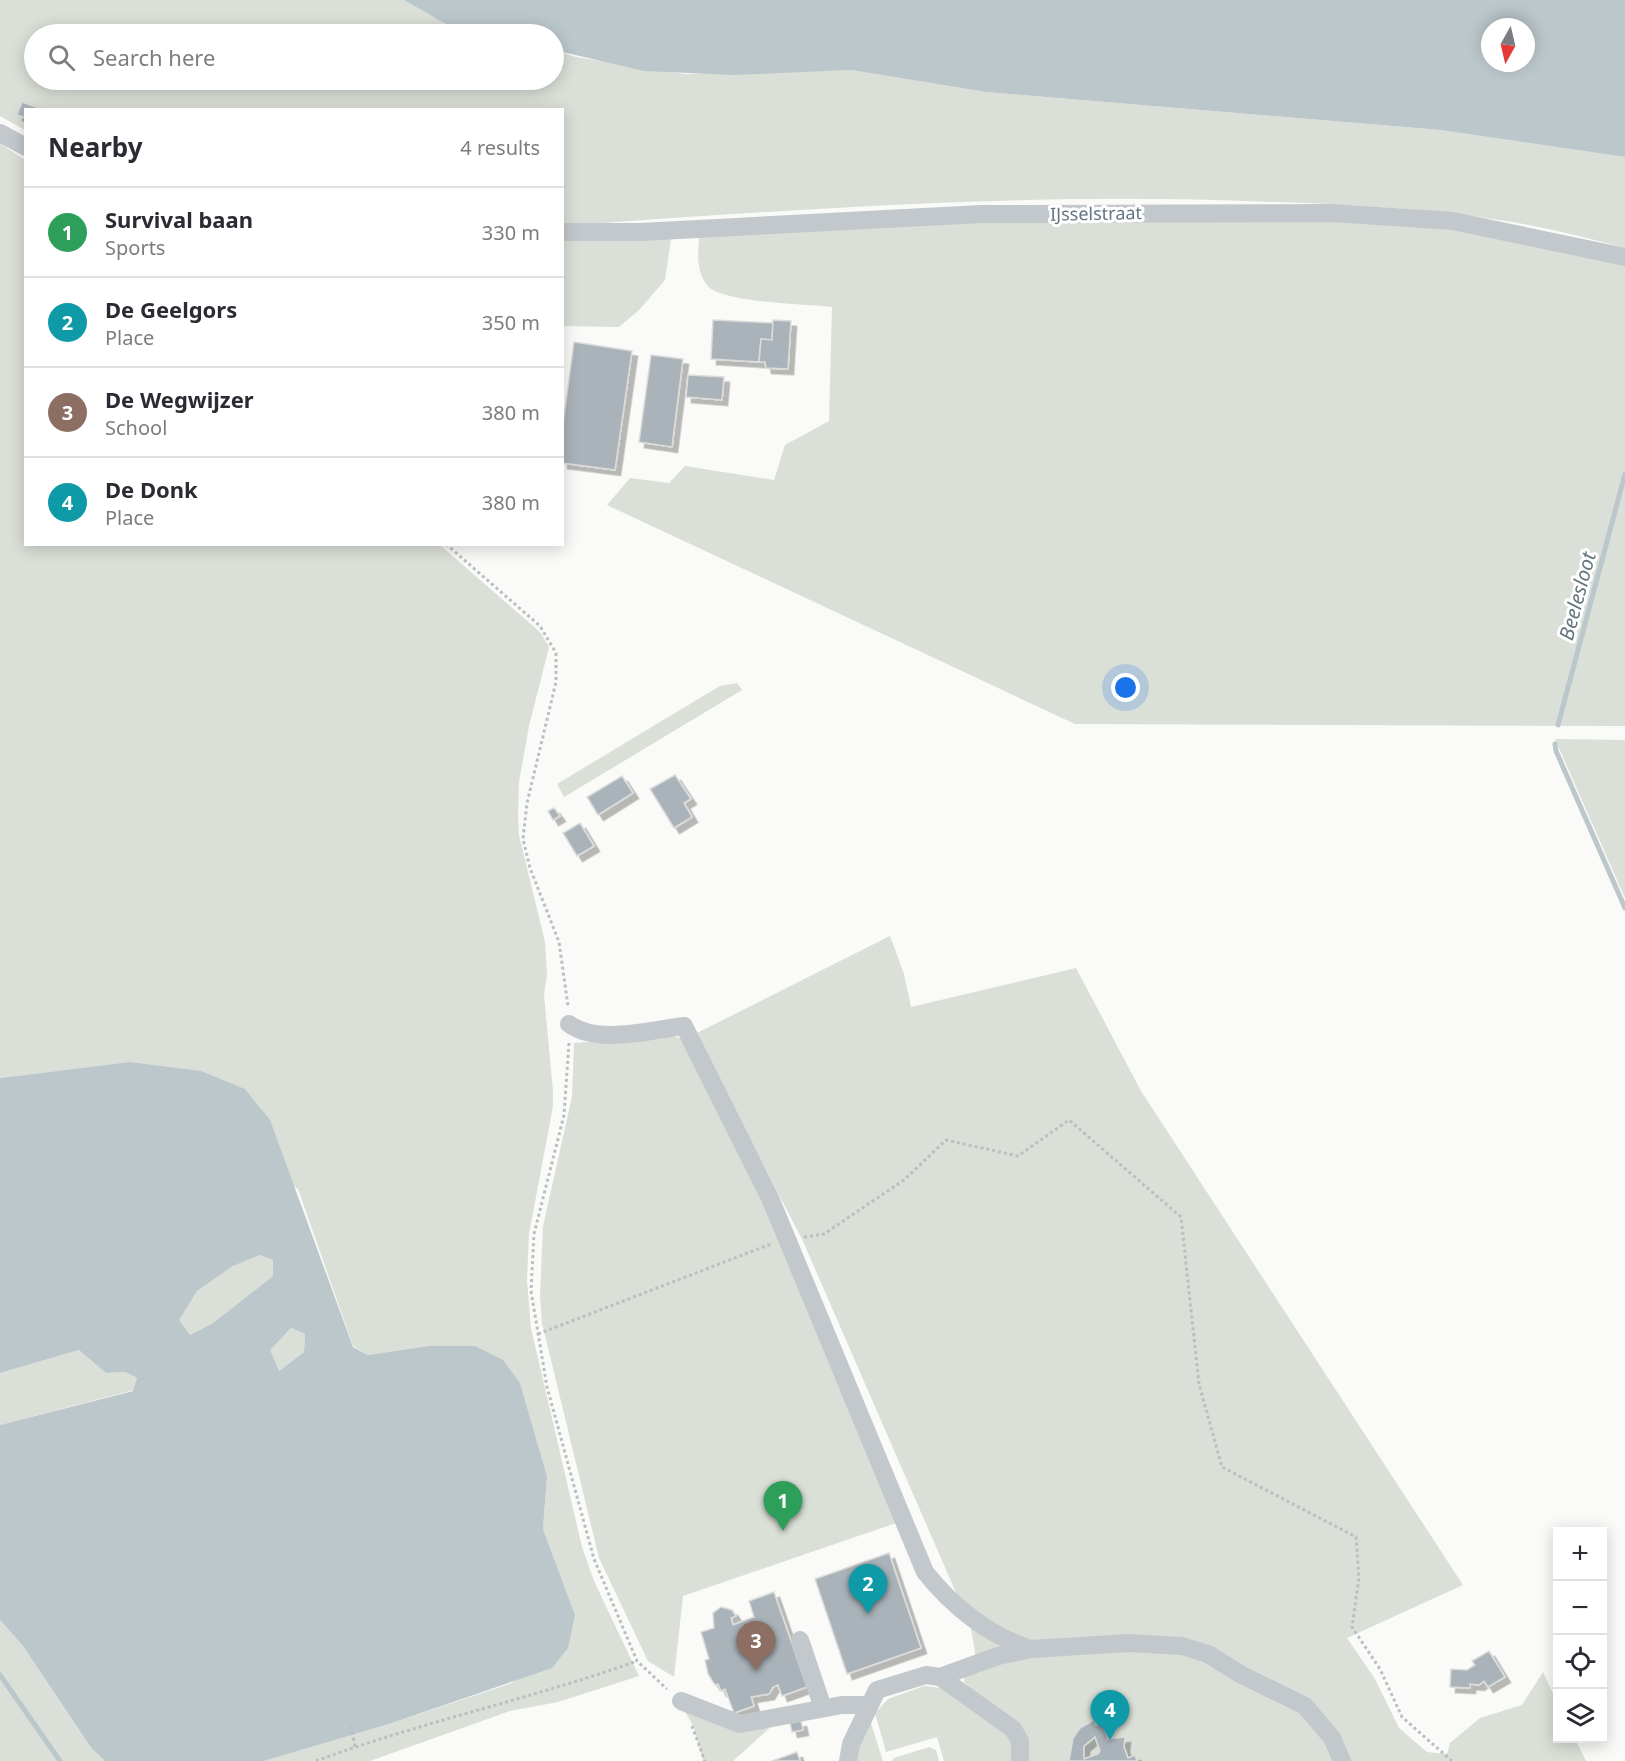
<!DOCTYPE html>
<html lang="en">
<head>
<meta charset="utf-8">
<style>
	:root { --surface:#fff; --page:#f2f2f3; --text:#2b2b33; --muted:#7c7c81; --line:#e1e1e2; --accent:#e4572e }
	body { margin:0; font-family:"Noto Sans",sans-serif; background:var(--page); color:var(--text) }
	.controls { position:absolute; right:18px; bottom:18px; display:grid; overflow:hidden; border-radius:0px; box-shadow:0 3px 15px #0003 }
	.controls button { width:54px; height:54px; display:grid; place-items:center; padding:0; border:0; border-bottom:2px solid var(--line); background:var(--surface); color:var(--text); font:30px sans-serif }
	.compass { position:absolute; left:1481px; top:18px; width:54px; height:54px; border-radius:50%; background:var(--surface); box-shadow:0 3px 15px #0003; rotate:188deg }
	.you { position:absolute; left:1126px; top:688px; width:21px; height:21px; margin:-15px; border:4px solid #fff; border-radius:50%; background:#1a73e8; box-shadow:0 0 0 9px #1a73e833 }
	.badge { display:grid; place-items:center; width:39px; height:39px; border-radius:50%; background:var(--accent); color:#fff; font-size:20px; font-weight:700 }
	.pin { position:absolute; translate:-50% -50px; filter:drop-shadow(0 2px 3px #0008) }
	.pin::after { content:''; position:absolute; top:32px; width:21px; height:18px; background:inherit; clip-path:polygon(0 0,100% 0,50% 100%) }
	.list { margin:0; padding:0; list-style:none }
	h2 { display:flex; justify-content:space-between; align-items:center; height:78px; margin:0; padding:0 24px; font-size:26px }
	h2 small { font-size:20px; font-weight:400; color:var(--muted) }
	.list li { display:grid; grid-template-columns:39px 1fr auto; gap:18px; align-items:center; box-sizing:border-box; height:90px; padding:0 24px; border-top:2px solid var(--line) }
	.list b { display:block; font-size:22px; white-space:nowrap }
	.list p { margin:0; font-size:20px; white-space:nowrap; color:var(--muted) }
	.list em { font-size:20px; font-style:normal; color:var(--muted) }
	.icon { flex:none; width:33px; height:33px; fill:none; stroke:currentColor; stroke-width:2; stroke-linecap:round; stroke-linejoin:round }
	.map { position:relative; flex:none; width:1625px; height:1761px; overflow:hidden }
	.search { position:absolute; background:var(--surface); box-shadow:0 3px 15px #0003; left:24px; top:24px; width:540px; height:66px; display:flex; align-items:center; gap:15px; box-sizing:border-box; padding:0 21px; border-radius:33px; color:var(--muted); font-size:22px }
	.panel { position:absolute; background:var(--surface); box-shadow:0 3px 15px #0003; left:24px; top:108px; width:540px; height:438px; border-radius:0px }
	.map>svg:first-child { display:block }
	.green { fill:#dadfd7 }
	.water { fill:#bbc7cb; fill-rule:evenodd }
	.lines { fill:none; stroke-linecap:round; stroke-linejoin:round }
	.stream { stroke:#bbc7cb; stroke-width:5 }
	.building { fill:#aab3b9; stroke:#dcdcda; stroke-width:1.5; fill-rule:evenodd; filter:url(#shadow) }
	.path { stroke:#bbbfc2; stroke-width:3; stroke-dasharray:3 3; stroke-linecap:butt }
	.minor { stroke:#c3c8cc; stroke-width:18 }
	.labels { text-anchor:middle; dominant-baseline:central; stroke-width:6; stroke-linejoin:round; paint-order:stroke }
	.street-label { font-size:18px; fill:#657683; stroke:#fff }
	.water-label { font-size:20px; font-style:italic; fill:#60757c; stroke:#fff }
</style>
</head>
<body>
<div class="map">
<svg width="1625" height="1761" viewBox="0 0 1625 1761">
	<defs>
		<filter id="shadow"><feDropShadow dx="5.5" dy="5.5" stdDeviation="0" flood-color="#0004"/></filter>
	</defs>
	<rect width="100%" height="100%" fill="#fafaf8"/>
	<g class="green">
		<path d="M0,0H404L442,22L469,34H34V80H554V50L576,57L685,74L851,70L986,92L1440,130L1625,157V248C1583,237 1542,226 1499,220C1416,207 1331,204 1247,201C1031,193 817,208 602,223H563L562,110H26L25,130L0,116Z"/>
		<polygon points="0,143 25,160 26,544 440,545 540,632 549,647 529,726 519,782 518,816 519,835 545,942 547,974 544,995 553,1091 553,1106 529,1234 527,1280 531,1328 582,1547 594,1581 639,1676 558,1702 510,1711 370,1761 264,1761 389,1724 512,1683 575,1615 543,1529 547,1476 520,1383 428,1346 368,1355 353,1346 298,1189 129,1062 0,1078"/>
		<path d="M1029,212L1432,225L1625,264V726L1075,724L607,505L630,478L669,483L685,466L774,480L785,445L829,421L832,307C807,304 720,303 707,285C695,270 698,248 700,231Z"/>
		<polygon points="672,232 665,280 639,310 619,327 563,326 562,238"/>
		<polygon points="737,683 742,690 564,797 557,784 720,686"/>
		<polygon points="1555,739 1625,740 1625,898"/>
		<polygon points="890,936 904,974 911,1007 1076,968 1141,1091 1463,1585 1347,1638 1375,1679 1399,1728 1427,1752 1447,1754 1450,1743 1480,1718 1522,1705 1543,1672 1557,1702 1558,1738 1575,1739 1586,1761 1348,1761 1337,1733 1203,1646 976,1658 971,1629 964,1611 802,1239 695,1034"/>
		<polygon points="672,1036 680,1038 748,1164 899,1522 683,1596 674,1677 648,1661 599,1558 542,1323 540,1296 543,1226 572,1097 574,1043"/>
		<polygon points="260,1255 274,1260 273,1276 213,1323 190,1335 178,1320 197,1291 233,1266"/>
		<polygon points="291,1328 305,1334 304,1352 279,1371 269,1350"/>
		<polygon points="79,1350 106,1373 125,1372 137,1378 134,1390 0,1425 0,1373"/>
		<polygon points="0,1620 23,1646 92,1749 105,1761 0,1761"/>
		<polygon points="1117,1649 1190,1653 1306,1715 1337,1761 1026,1761 1027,1752 964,1682 965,1675 1008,1659"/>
		<polygon points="924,1686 941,1688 1012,1737 1015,1761 944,1761 937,1737 886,1752 875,1713 888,1699"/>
		<polygon points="680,1702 774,1724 733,1761 703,1761 694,1728"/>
		<polygon points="870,1720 883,1761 853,1761"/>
		<polygon points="929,1747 936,1750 939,1761 892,1761 894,1758"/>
	</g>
	<g class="water">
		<path d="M404,0H1625V157L1440,130L986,92L851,70L733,75L644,71L554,50V34H469L442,22ZM1490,27H1526V63H1490Z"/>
		<path d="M129,1062L201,1071L245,1089L270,1120L353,1347L368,1355L428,1346H475L503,1360L520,1383L547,1476L543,1529L575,1615L568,1648L552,1668L389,1724L264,1761H105L92,1749L23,1646L0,1620V1425L133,1391L137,1378L125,1372L106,1373L79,1350L0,1373V1078ZM260,1255L273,1260V1276L213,1323L190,1335L179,1320L197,1291L233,1266ZM291,1328L305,1334L304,1352L279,1371L270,1350Z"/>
	</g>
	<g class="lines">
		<g class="stream">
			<polyline points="1558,725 1625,474"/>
			<polyline points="1555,744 1556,751 1625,908"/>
			<polyline points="0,1675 60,1761"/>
		</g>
	</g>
	<g class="building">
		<polygon points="22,102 44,110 26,110 26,118 17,115"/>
		<polygon points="713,320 773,323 772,340 761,339 759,362 711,359"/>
		<polygon points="773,320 791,321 788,369 766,368 765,362 759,362 761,339 772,340"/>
		<polygon points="574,342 632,351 615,470 562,463 562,431"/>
		<polygon points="651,355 683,359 672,447 639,442"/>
		<polygon points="688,375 724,377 722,400 686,397"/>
		<polygon points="675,775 691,799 684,803 692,817 674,828 650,789"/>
		<polygon points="622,776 633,793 598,815 587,797"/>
		<polygon points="554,808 560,816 553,820 548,811"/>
		<polygon points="580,823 594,846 577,856 563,833"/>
		<polygon points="889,1553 921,1648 847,1674 815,1579"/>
		<polygon points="774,1592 807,1687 782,1696 778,1685 773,1687 769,1694 751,1697 754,1706 734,1713 725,1689 721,1691 718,1684 715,1685 708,1674 705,1660 709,1659 701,1632 714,1628 713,1613 721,1607 732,1610 736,1616 731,1618 733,1625 754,1617 749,1601"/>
		<polygon points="1489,1651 1505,1677 1488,1687 1484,1681 1479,1685 1470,1684 1470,1688 1450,1687 1451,1669 1467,1670 1475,1665 1472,1661"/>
		<path d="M1094,1720L1096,1725L1102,1723L1108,1739L1125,1737L1124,1747L1128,1758L1135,1755L1137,1761H1069L1073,1738L1080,1728ZM1095,1737L1100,1751L1098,1754L1084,1759V1746Z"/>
		<polygon points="801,1721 803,1730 792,1732 790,1723"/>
		<polygon points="797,1752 800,1761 772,1761"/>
	</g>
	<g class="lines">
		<g class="path">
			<polyline points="446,544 540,626 556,653 556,682 527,803 523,839 530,868 559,942 568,1006"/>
			<polyline points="569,1043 564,1115 534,1234 531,1291 547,1387 594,1559 637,1661 667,1689"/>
			<polyline points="804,1237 824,1234 904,1180 946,1140 1018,1156 1069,1120 1181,1217 1199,1384 1222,1467 1356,1537 1359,1578 1352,1627 1380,1669 1402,1717 1452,1761"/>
			<polyline points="538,1334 771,1244"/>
			<polyline points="351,1726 355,1747"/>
			<polyline points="692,1726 705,1761"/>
			<path d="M316,1761C421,1722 531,1699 637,1661"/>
		</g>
		<g class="minor">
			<polyline points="0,133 26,147"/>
			<polyline points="562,232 641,232 981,214 1333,213 1453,221 1625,257"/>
			<path d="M569,1024C598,1045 650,1030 684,1026L770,1198L925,1572C952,1606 989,1636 1031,1649"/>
			<polyline points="800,1640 823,1708"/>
			<polyline points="940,1677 1013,1729 1020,1741 1020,1761"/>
			<polyline points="681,1701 740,1724 842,1705 869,1705"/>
			<polyline points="848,1761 851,1744 877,1690 926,1675 940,1677 998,1656 1031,1649 1129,1643 1182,1646 1208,1654 1240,1674 1305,1706 1332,1738 1342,1761"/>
		</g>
	</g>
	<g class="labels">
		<g class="street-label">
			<text transform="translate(1096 213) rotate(-1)">IJsselstraat</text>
		</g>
		<g class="water-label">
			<text transform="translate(1577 596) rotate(-75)">Beelesloot</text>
		</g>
	</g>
</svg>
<div class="controls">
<button>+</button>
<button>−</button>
<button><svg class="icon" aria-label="locate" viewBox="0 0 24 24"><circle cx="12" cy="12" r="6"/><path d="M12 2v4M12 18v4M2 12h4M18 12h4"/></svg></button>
<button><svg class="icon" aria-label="layers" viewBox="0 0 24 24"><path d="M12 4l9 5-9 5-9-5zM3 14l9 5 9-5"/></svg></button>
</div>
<svg class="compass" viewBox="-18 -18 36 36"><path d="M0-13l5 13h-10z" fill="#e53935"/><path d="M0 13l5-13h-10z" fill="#7c7c81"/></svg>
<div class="you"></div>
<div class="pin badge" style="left:783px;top:1531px;background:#2e9e5b">1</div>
<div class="pin badge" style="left:868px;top:1614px;background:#0f9aa8">2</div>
<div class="pin badge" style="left:756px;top:1671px;background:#8d6e63">3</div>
<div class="pin badge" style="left:1110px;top:1740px;background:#0f9aa8">4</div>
<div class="search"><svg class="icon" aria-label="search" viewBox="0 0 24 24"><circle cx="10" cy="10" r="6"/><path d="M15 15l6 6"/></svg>Search here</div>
<section class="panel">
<h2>Nearby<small>4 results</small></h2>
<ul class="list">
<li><span class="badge" style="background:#2e9e5b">1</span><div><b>Survival baan</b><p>Sports</p></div><em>330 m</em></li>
<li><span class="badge" style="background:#0f9aa8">2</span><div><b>De Geelgors</b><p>Place</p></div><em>350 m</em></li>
<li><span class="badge" style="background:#8d6e63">3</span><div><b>De Wegwijzer</b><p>School</p></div><em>380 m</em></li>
<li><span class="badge" style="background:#0f9aa8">4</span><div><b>De Donk</b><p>Place</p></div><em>380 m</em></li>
</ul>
</section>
</div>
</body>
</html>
